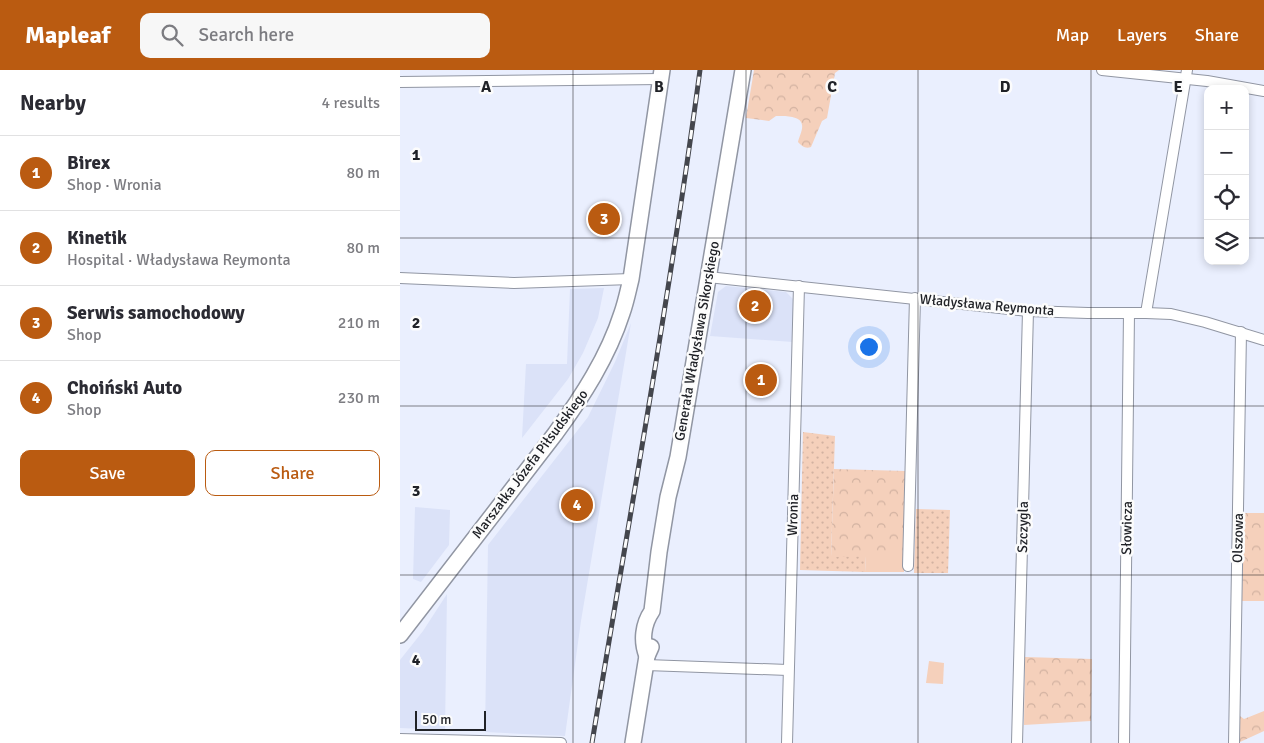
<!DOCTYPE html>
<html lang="en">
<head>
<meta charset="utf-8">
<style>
	:root { --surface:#fff; --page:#f7f7f7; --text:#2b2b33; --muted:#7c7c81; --line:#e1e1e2; --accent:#ba5b11 }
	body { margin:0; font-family:Signika,sans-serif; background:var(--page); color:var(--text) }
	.controls { position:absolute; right:15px; top:15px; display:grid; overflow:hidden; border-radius:10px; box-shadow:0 2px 8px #0003 }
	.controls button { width:45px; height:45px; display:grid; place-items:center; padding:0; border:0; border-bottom:1px solid var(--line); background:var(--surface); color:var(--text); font:25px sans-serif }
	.scale { position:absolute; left:15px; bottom:12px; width:71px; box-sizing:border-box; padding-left:5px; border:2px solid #202227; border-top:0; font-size:14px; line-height:18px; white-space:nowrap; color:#202227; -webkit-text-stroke:4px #fcfcfc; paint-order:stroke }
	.you { position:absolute; left:468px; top:276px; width:18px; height:18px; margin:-12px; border:4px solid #fff; border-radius:50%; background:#1a73e8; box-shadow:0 0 0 8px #1a73e833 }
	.badge { display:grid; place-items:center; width:32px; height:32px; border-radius:50%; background:var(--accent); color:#fff; font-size:16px; font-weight:700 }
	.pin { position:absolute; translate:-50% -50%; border:2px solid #fff; box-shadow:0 1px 5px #0006 }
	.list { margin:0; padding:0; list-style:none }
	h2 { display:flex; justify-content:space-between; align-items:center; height:65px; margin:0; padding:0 20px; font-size:21px }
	h2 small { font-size:16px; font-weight:400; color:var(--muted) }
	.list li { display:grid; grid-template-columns:32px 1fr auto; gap:15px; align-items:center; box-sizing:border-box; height:75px; padding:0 20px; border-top:1px solid var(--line) }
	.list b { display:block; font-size:19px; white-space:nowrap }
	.list p { margin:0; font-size:16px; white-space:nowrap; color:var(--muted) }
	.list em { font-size:16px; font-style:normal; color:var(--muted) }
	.actions { display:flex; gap:10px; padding:15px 20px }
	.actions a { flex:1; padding:11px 0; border:1px solid var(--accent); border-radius:10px; text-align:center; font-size:18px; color:var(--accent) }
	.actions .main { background:var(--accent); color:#fff }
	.icon { flex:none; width:28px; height:28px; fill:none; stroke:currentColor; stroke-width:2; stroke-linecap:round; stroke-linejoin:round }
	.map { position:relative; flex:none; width:864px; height:673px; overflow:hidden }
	header { display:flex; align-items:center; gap:30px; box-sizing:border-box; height:70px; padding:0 25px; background:var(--accent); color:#fff }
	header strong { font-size:24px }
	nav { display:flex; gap:28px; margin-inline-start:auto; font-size:18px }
	.search { width:350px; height:45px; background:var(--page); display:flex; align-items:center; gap:12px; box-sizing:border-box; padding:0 18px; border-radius:10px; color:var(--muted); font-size:19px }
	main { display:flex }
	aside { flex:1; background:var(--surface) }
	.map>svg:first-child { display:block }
	.built { fill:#dbe2f8 }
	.grass { fill:url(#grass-dots) }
	.forest { fill:url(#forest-crowns) }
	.park { fill:#f5d0bb }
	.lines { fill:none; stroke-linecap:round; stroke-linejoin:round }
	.street-casing { stroke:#9196a3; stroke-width:12 }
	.secondary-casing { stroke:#9196a3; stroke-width:18 }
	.street { stroke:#fff; stroke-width:10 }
	.secondary { stroke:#fff; stroke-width:15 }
	.rail-casing { stroke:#44464d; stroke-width:5 }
	.rail { stroke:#fcfcfc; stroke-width:3; stroke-dasharray:9; stroke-linecap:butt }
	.grid { fill:none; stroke:#202227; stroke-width:1; stroke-opacity:0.55 }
	.labels { text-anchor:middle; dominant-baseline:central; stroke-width:5; stroke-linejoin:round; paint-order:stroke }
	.street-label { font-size:14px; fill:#202227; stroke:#fcfcfc }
	.grid-label { font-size:16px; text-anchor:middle; font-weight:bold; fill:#202227; stroke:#fcfcfc; stroke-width:5; stroke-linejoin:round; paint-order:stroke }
</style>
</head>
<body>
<header>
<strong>Mapleaf</strong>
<div class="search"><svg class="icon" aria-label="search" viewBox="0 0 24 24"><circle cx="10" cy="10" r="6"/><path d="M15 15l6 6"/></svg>Search here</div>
<nav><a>Map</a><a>Layers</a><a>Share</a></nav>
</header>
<main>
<aside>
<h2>Nearby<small>4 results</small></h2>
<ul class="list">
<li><span class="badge">1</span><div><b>Birex</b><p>Shop · Wronia</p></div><em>80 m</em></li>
<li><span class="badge">2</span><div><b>Kinetik</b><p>Hospital · Władysława Reymonta</p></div><em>80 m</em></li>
<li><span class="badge">3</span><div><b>Serwis samochodowy</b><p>Shop</p></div><em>210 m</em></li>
<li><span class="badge">4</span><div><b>Choiński Auto</b><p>Shop</p></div><em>230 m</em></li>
</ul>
<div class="actions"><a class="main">Save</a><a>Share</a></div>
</aside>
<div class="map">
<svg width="864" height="673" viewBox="0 0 864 673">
	<defs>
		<pattern id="grass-dots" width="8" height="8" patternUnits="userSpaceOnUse" patternTransform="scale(1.25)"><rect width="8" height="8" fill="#f5d0bb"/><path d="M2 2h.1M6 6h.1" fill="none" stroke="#d2b2a1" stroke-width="1.8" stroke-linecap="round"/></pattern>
		<pattern id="forest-crowns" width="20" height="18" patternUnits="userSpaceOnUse" patternTransform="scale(1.25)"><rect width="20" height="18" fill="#f5d0bb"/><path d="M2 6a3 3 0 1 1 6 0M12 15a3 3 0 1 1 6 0" fill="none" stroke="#d2b2a1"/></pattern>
	</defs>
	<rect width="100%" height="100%" fill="#eaeffe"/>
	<g class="built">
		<polygon points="326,216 386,222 393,229 393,272 310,266 318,222"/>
		<polygon points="204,218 198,248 183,283 168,309 122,368 126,294 167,294 170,219"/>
		<polygon points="231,253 181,551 165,666 85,662 88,475 188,347 215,292"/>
		<polygon points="15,437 50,440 49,475 21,512 13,509"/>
		<polygon points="47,524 45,660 0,658 0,590 23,561"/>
	</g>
	<g class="grass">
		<polygon points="403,362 435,366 431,486 466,486 465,502 400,500"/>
		<polygon points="516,439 550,440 548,503 514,503"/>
	</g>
	<g class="forest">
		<path d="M354,0H439L435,3L427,48L422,51L411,77C405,79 402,76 398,72C399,67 403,60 402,55C401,45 383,46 376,46L369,51L346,48Z"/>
		<polygon points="434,399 506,401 504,486 431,487"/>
		<polygon points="843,443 864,443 864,531 842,531"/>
		<polygon points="625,587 692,589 691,651 624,655"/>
		<polygon points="864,641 864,661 840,672 840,646 844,649"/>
	</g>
	<g class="park">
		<polygon points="466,486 504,486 504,502 465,502"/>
		<polygon points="529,591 544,593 543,614 526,613"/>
	</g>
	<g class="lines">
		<g class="street-casing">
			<g id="street">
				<polyline points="702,0 807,11 864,21"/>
				<polyline points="0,12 261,9"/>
				<polyline points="308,207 628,241 688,243 746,243 771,244 805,252 864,270"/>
				<polyline points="0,208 114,213 231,209"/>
				<polyline points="746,243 787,0"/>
				<polyline points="508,496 515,228"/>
				<polyline points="246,595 388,600"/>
				<polyline points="0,669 161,673"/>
				<polyline points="387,673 399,216"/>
				<polyline points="617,673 628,241"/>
				<polyline points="724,673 729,243"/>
				<polyline points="834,673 841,262"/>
			</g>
		</g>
		<g class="secondary-casing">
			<g id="secondary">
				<path d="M0,565L155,364C182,327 208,287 222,243C226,232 228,221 231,209L262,0"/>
				<path d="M247,586C241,571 243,554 252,541L259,482L268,427L278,387L343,0"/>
				<polyline points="233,673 247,586 251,577"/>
			</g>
		</g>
		<use href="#street" class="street"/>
		<use href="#secondary" class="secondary"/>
		<g class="rail-casing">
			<path id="rail" d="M192,673C229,449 270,225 300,0"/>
		</g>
		<use href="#rail" class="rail"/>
	</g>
	<path class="grid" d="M173,0V673M346,0V673M518,0V673M691,0V673M0,168H808M845,168H864M0,336H864M0,505H864"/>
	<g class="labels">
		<g class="street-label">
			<text transform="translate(587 235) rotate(5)">Władysława Reymonta</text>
			<text transform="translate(297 271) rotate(-80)">Generała Władysława Sikorskiego</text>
			<text transform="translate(130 394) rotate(-53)">Marszałka Józefa Piłsudskiego</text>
			<text transform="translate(393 445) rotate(-88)">Wronia</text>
			<text transform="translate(623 457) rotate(-89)">Szczygla</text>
			<text transform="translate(727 458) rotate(-89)">Słowicza</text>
			<text transform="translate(838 468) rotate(-89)">Olszowa</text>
		</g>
	</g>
	<g class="grid-label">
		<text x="86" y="22">A</text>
		<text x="259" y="22">B</text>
		<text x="432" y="22">C</text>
		<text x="605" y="22">D</text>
		<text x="778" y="22">E</text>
		<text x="16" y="90">1</text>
		<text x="16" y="258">2</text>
		<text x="16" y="426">3</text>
		<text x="16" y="595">4</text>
	</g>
</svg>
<div class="controls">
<button>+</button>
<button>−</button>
<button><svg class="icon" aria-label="locate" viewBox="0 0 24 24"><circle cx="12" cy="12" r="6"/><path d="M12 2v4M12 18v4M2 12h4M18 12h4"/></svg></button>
<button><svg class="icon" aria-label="layers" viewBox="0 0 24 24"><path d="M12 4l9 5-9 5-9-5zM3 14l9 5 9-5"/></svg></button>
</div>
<div class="scale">50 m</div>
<div class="you"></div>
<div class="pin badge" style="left:361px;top:310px">1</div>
<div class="pin badge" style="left:355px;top:236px">2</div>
<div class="pin badge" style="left:204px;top:149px">3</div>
<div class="pin badge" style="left:177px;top:435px">4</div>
</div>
</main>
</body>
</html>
